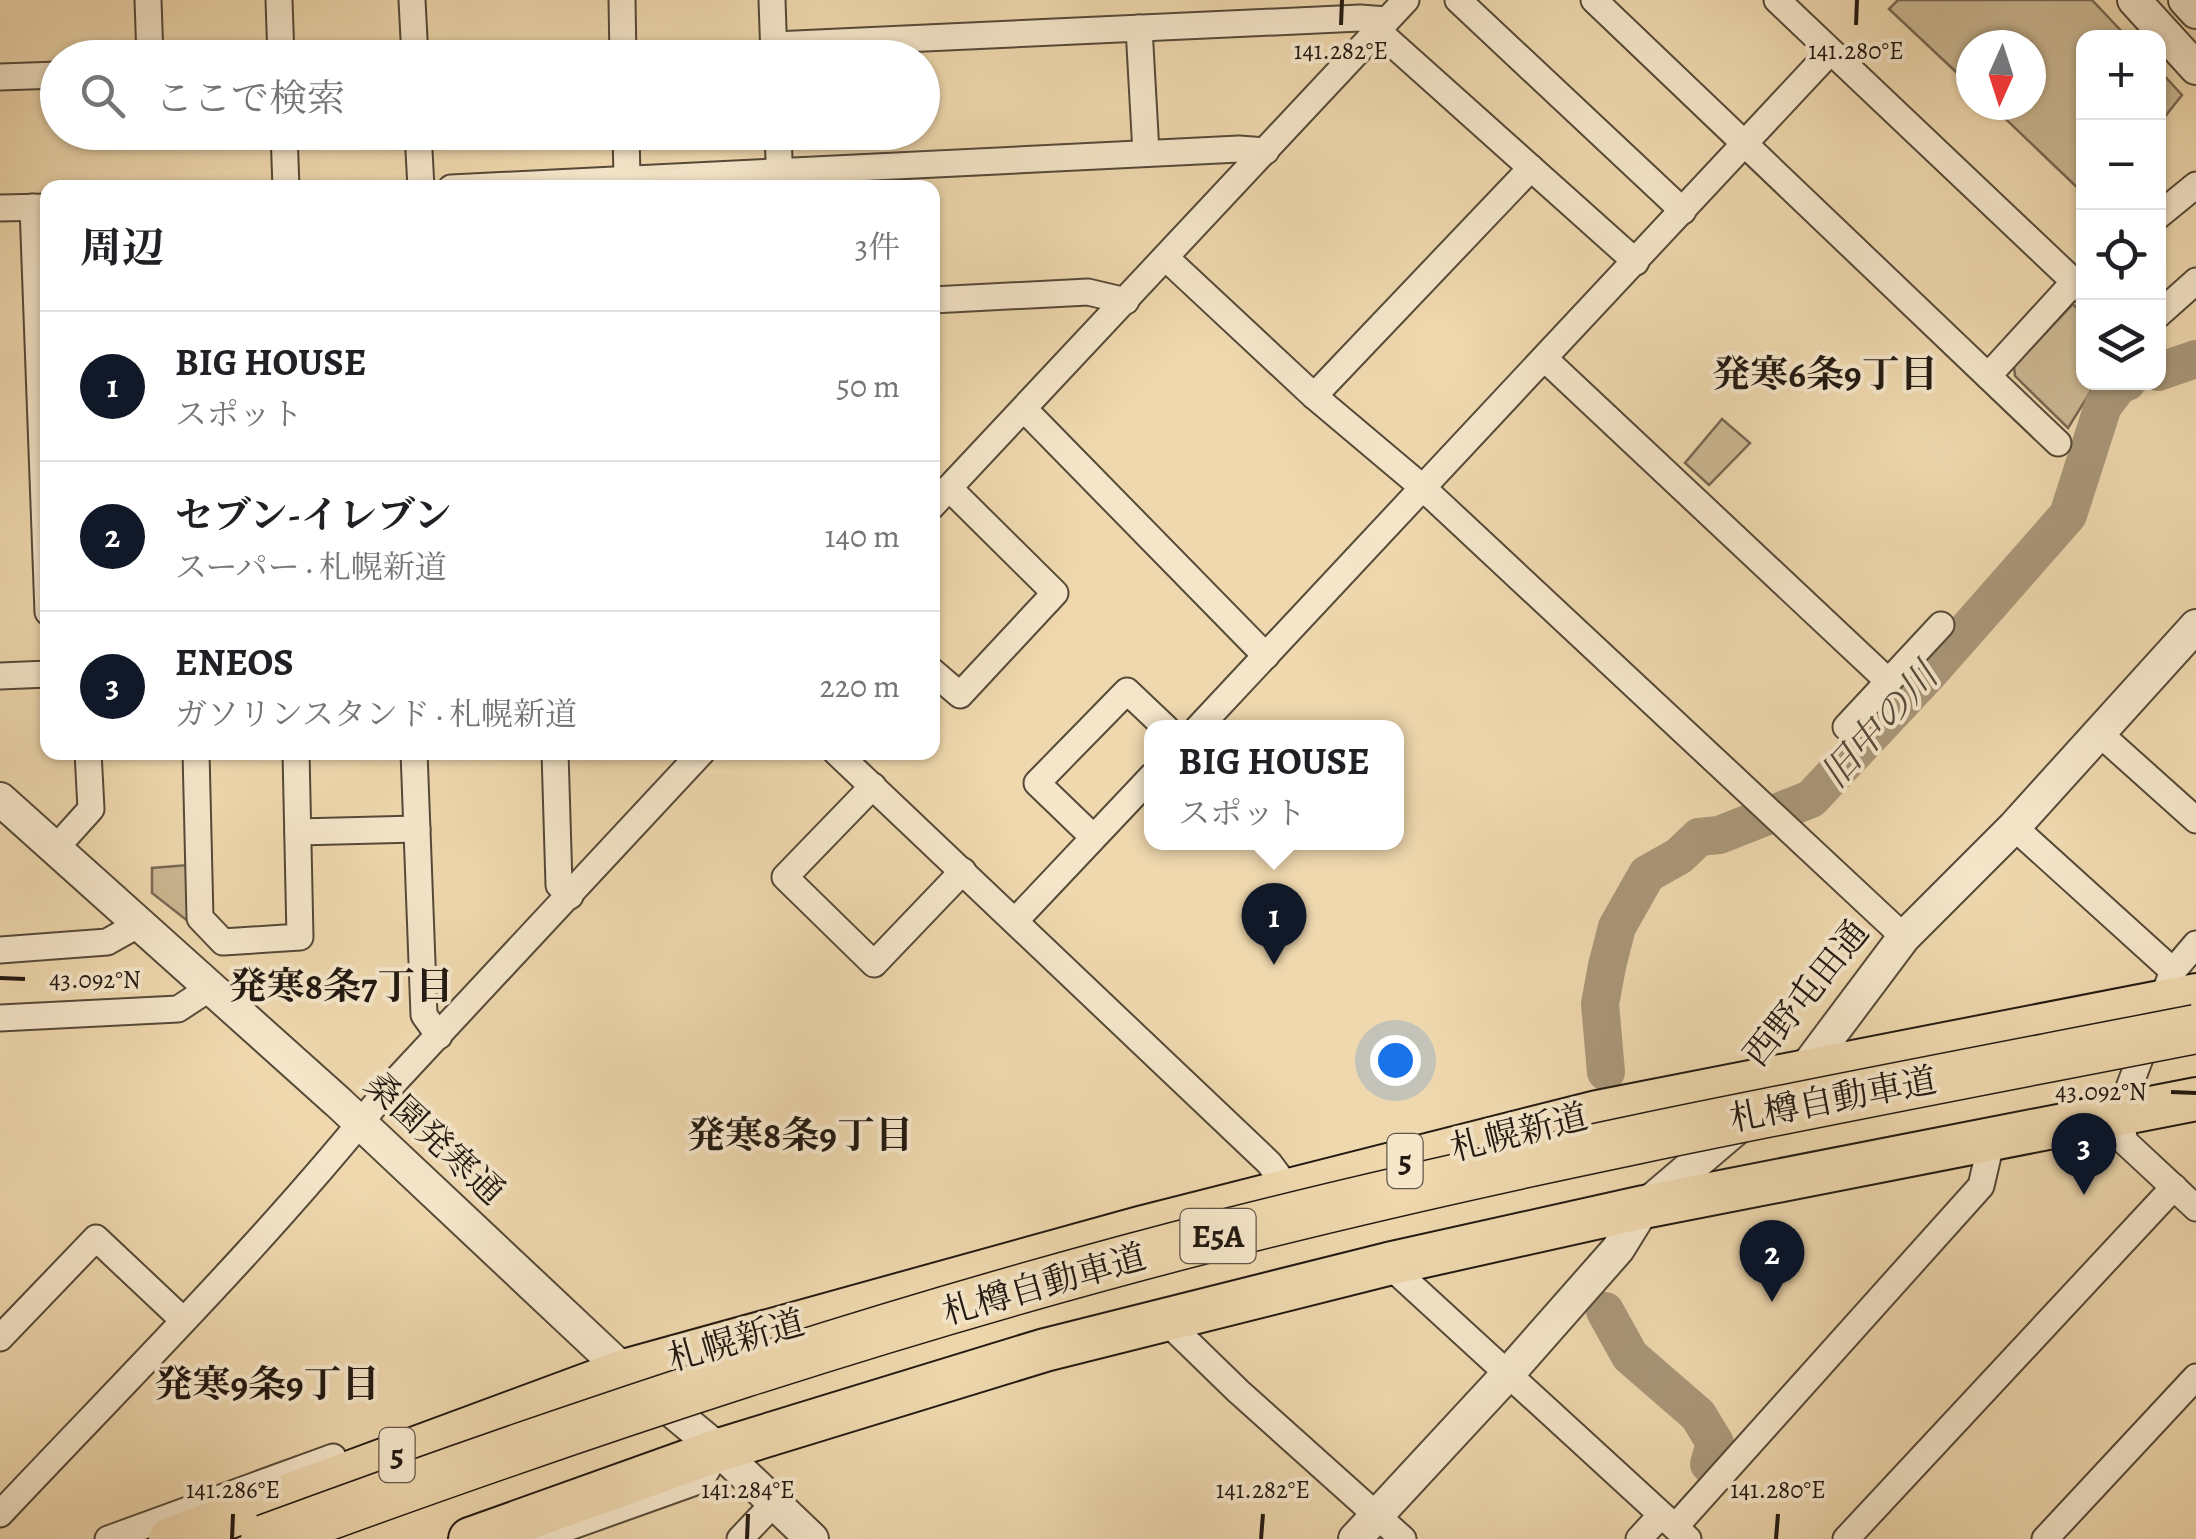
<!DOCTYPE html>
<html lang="ja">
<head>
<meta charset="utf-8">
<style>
	:root { --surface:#fff; --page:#f6f6f6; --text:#202124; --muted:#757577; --line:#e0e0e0; --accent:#111827 }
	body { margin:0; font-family:Alegreya,"Noto Serif JP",serif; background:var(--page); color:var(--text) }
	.controls { position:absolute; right:30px; top:30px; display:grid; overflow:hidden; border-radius:20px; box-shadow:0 2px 8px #0004 }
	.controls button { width:90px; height:90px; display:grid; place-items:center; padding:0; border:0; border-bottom:2px solid var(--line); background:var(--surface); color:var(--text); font:50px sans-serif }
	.compass { position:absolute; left:1956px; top:30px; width:90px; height:90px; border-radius:50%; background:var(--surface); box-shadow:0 2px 8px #0004; rotate:183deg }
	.you { position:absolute; left:1395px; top:1060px; width:35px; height:35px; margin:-25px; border:8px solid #fff; border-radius:50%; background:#1a73e8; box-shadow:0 0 0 15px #1a73e833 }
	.badge { display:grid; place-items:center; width:65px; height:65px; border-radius:50%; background:var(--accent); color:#fff; font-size:32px; font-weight:700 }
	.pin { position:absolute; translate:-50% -82px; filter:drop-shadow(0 2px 5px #0008) }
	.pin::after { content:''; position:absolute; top:52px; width:35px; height:30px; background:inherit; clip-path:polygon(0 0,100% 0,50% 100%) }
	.popup { position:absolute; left:1144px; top:720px; width:260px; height:130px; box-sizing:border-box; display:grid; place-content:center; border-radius:20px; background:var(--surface); filter:drop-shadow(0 2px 8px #0005); font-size:32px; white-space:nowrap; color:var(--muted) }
	.popup b { font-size:38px; color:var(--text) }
	.popup::after { content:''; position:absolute; left:50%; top:100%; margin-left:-20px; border:20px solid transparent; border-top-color:var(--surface) }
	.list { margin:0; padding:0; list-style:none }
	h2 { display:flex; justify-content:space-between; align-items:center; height:130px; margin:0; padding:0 40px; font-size:42px }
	h2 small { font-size:32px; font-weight:400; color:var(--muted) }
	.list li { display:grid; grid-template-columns:65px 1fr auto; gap:30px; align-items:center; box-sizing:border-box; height:150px; padding:0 40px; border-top:2px solid var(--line) }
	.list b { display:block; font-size:38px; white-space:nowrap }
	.list p { margin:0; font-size:32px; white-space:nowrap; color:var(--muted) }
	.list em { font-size:32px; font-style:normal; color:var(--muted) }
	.icon { flex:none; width:55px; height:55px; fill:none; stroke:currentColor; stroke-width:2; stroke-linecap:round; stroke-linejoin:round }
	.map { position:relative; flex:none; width:2196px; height:1539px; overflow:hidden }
	.search { position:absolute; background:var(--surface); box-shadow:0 2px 8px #0004; left:40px; top:40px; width:900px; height:110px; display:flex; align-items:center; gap:25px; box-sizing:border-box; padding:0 35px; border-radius:55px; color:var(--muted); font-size:38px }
	.panel { position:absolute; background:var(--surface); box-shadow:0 2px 8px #0004; left:40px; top:180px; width:900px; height:580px; border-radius:20px }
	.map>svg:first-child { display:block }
	.green { fill:#ccb893; stroke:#776852; stroke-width:2.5 }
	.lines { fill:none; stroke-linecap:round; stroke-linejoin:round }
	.river { stroke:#a99779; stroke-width:38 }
	.minor-casing { stroke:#554938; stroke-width:29 }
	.tertiary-casing { stroke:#554938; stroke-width:36 }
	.trunk-casing { stroke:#221911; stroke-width:46 }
	.minor { stroke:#f5e6ca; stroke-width:25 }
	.tertiary { stroke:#f5e6ca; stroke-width:32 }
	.trunk { stroke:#efd8ae; stroke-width:42 }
	.motorway-bridge-casing { stroke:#221911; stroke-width:51; stroke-linecap:butt }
	.motorway-bridge { stroke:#efd8ae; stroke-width:48 }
	.ticks { fill:none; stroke:#221911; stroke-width:4 }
	.labels { text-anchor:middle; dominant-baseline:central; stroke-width:8; stroke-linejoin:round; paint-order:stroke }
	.shield { fill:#f5e6ca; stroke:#615648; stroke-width:2.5 }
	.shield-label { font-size:32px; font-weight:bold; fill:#221911 }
	.street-label { font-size:35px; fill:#221911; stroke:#f5e6ca }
	.neighbourhood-label { font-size:38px; font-weight:bold; fill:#221911; stroke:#f5e6ca }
	.water-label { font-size:38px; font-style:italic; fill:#584b3b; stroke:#f5e6ca }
	.ticks-label { font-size:25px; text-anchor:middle; fill:#221911; stroke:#f5e6ca; stroke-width:8; stroke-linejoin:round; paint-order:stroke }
</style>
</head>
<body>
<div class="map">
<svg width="2196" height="1539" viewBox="0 0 2196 1539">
	<rect width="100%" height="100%" fill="#efd8ae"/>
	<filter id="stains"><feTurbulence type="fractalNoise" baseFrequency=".002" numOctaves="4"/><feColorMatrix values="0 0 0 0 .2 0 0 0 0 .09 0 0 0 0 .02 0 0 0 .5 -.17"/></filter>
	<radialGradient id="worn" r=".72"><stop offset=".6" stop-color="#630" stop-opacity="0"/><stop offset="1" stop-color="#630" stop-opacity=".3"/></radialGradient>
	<g class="green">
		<polygon points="1898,0 2092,0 2127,37 2084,38 2083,193 1991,105 2031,105 2031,45 1971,45 1971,86 1889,9"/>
		<polygon points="2159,70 2182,95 2159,124"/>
		<polygon points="2073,304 2083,315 2084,382 2096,383 2068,428 2015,376 2014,366"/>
		<polygon points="1722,419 1750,443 1709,485 1685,463"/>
		<polygon points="188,865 189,922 152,893 152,868"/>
	</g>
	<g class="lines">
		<g class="river">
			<polyline points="2158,372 2196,359"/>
			<polyline points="1606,1072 1600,1004 1607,966 1617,927 1647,874 1679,856 1699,837 1719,835 1811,799 1930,672 2068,515 2103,406 2119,385 2127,382"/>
			<polyline points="1605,1311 1630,1356 1698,1415 1715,1443 1709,1464"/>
		</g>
		<g class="minor-casing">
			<g id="minor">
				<polyline points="148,0 150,58"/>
				<polyline points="279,0 281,58"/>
				<polyline points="412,0 415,58"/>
				<polyline points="622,0 623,58"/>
				<polyline points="772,0 774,58"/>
				<polyline points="1458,0 1683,211"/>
				<polyline points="1594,0 2058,443"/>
				<polyline points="1777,0 2084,291"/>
				<polyline points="1139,28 1146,153"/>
				<polyline points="1378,31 1636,262"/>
				<polyline points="774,45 1360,18 1387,20"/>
				<polyline points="0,77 58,75"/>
				<polyline points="284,132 286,188"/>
				<polyline points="418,132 421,188"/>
				<polyline points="626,132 627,178"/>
				<polyline points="778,132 780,187"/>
				<polyline points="451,188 1239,149 1266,151"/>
				<polyline points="33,207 48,612"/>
				<polyline points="0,208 48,207"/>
				<polyline points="2158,216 2196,185"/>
				<polyline points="1166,258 1314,396 1422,487 1904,937"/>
				<polyline points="932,300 1088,292 1126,301"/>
				<polyline points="2158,315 2196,281"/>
				<polyline points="1545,359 1888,681"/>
				<polyline points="1988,376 2074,282"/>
				<polyline points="1314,396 1531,168"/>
				<polyline points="1025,410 1266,656"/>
				<polyline points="932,506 1406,0"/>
				<polyline points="932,671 960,695 1055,593 949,488"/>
				<polyline points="0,676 48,674"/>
				<polyline points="1846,727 1941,625"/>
				<polyline points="1198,728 1830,52"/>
				<polyline points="2099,733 2196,820"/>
				<polyline points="196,752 200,918 223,942 300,937 296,752"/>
				<polyline points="414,752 424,1015 439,1036"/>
				<polyline points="555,752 559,885 570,896"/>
				<polyline points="836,752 1269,1163 1289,1190"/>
				<polyline points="873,786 785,877 874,964 963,871"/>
				<polyline points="2014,827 2173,971"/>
				<polyline points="298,832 417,829"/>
				<polyline points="1093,837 1037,783 1127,691 1166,728"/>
				<polyline points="55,849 91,809 88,752"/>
				<polyline points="1016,920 1152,776"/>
				<polyline points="2196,944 2173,971 2119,1114 2125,1142 2196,1208"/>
				<polyline points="0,950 107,942 139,924"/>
				<polyline points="0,1018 178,1009 210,988"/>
				<polyline points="1388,1264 1688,1539"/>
				<polyline points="1164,1319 1238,1391 1403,1539"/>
				<polyline points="0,1338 96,1238 183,1320"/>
				<path d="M0,1514C131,1375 268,1239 387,1090L702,752"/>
				<polyline points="1675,1527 1981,1186 1992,1139"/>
				<polyline points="108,1539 333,1457"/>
				<polyline points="536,1539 701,1480 719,1450"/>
				<polyline points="740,1539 775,1502"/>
				<polyline points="1639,1539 1661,1515"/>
				<polyline points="1846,1539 2174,1187"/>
				<polyline points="2045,1539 2196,1377"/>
			</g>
		</g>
		<g class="tertiary-casing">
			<g id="tertiary">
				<polyline points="2134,0 2196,68"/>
				<polyline points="2185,0 2196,12"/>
				<polyline points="0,799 339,1103 624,1371 719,1450 812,1539"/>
				<polyline points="1791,1082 1802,1073 1904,937 2014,827 2196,626"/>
				<polyline points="1355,1539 1507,1375 1618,1249 1644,1207 1746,1120"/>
			</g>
		</g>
		<g class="trunk-casing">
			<g id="trunk">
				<polyline points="170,1539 624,1371 1140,1228 1597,1112 2196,995"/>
				<polyline points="470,1539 719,1450 1045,1350 1388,1264 1644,1207 2196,1099"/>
			</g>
		</g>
		<use href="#minor" class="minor"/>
		<use href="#tertiary" class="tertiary"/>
		<use href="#trunk" class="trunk"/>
		<g class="motorway-bridge-casing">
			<path id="motorway-bridge" d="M265,1539C583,1422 904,1315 1232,1232C1551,1151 1874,1092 2196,1029"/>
		</g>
		<use href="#motorway-bridge" class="motorway-bridge"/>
	</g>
	<path class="ticks" d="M1341,25L1342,0M1856,25L1857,0M0,978L25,979M2171,1092L2196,1093M232,1539L233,1514M747,1539L748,1514M1261,1539L1263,1514M1776,1539L1778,1514"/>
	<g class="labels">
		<g class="shield">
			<rect x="1387.5" y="1134" width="35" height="54" rx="8"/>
			<rect x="1180.5" y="1209" width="75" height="54" rx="8"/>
			<rect x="379.5" y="1428" width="35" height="54" rx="8"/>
		</g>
		<g class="shield-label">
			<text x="1405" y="1161">5</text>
			<text x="1218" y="1236">E5A</text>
			<text x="397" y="1455">5</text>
		</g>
		<g class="street-label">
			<text transform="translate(1806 993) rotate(-51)">西野屯田通</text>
			<text transform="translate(1833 1099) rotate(-11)">札樽自動車道</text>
			<text transform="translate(1519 1132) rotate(-14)">札幌新道</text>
			<text transform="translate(435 1138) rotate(43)">桑園発寒通</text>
			<text transform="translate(1044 1284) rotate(-16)">札樽自動車道</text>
			<text transform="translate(736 1340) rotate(-16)">札幌新道</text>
		</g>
		<g class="neighbourhood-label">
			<text x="1825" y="374">発寒6条9丁目</text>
			<text x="341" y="986">発寒8条7丁目</text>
			<text x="800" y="1135">発寒8条9丁目</text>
			<text x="267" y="1384">発寒9条9丁目</text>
		</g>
		<g class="water-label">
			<text transform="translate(1879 725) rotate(-48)">旧中の川</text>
		</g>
	</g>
	<g class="ticks-label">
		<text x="1341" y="59">141.282°E</text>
		<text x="1856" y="59">141.280°E</text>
		<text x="95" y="988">43.092°N</text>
		<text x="2101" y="1100">43.092°N</text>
		<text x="233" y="1498">141.286°E</text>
		<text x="748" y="1498">141.284°E</text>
		<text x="1263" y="1498">141.282°E</text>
		<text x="1778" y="1498">141.280°E</text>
	</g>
	<rect width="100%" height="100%" filter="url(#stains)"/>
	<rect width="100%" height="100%" fill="url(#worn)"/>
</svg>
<div class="controls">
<button>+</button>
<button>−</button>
<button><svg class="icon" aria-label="locate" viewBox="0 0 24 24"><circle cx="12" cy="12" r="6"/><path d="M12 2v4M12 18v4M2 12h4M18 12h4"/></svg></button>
<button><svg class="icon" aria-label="layers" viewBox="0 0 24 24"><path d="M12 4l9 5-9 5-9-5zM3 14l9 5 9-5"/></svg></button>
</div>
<svg class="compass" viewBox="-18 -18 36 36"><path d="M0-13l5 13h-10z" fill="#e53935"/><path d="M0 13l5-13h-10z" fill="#757577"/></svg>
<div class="you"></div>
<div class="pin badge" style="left:1274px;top:965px">1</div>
<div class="popup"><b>BIG HOUSE</b>スポット</div>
<div class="pin badge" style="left:1772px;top:1302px">2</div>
<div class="pin badge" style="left:2084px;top:1195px">3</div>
<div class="search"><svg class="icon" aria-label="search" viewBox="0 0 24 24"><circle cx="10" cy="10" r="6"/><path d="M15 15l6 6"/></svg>ここで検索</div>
<section class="panel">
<h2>周辺<small>3件</small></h2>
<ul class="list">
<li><span class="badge">1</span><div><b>BIG HOUSE</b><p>スポット</p></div><em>50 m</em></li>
<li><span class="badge">2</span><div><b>セブン-イレブン</b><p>スーパー · 札幌新道</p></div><em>140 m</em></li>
<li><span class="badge">3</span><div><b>ENEOS</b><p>ガソリンスタンド · 札幌新道</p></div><em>220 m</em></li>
</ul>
</section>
</div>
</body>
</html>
